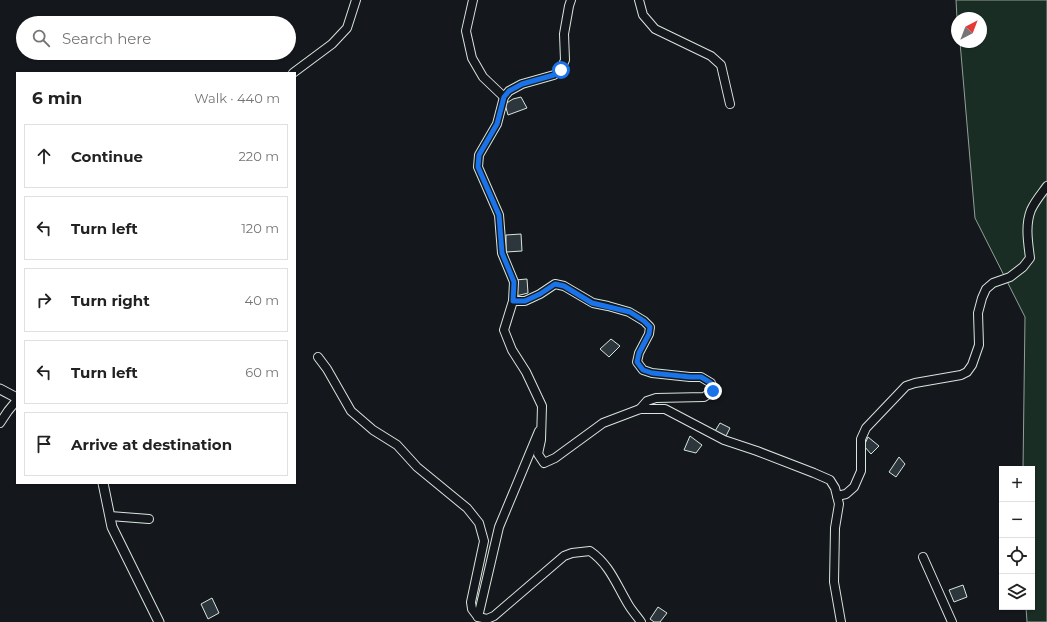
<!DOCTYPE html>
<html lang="en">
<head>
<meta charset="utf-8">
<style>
	:root { --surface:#fff; --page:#f6f6f6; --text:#222; --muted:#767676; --line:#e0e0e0 }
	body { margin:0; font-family:Montserrat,sans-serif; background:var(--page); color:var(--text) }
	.controls { position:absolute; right:12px; bottom:12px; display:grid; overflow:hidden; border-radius:0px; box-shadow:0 1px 3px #0004 }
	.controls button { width:36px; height:36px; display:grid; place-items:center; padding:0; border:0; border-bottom:1px solid var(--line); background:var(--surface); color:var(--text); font:20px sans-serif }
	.compass { position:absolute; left:951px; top:12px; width:36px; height:36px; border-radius:50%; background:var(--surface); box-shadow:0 1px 3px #0004; rotate:42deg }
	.stop { position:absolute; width:12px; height:12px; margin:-9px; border:3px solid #1a73e8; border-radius:50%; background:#fff }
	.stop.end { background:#1a73e8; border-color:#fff; box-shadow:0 1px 4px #0008 }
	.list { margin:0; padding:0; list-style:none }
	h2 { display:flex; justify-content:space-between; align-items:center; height:52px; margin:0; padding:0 16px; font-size:17px }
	h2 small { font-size:13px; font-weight:400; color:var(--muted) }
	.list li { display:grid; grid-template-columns:26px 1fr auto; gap:12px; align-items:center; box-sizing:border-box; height:64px; margin:0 8px 8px; padding:0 8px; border:1px solid var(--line); border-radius:0px }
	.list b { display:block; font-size:15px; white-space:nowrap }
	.list em { font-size:13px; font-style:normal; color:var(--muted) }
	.icon { flex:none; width:22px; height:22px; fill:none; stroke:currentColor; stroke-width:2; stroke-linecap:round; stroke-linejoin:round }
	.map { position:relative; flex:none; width:1047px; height:622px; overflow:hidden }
	.search { position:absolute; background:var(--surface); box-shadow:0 1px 3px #0004; left:16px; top:16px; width:280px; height:44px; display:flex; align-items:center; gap:10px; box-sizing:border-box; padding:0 14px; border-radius:22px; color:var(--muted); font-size:15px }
	.panel { position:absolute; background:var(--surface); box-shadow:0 1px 3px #0004; left:16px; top:72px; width:280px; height:412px; border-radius:0px }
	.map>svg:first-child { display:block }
	.green { fill:#1a2d24; stroke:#939e99 }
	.building { fill:#2c363c; stroke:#d8e6dc }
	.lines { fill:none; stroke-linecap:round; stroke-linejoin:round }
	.minor-casing { stroke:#d8e6dc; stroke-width:10 }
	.tertiary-casing { stroke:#d8e6dc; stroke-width:11 }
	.minor { stroke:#14181c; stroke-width:8 }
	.tertiary { stroke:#14181c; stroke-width:9 }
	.route { stroke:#1a73e8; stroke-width:5 }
</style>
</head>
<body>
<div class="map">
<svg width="1047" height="622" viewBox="0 0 1047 622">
	<rect width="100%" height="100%" fill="#14181c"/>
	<polygon class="green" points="956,0 1047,0 1047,622 1027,622 1026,607 1032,607 1032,469 1023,469 1025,317 975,218 960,42 981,42 981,18 957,18"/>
	<g class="building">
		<polygon points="521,97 527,108 508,115 505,104 513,99"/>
		<polygon points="521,234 522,251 506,252 506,235"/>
		<polygon points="527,279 528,293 516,296 515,280"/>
		<polygon points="611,339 620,346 609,357 600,349"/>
		<polygon points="720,423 730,428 726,436 715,431"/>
		<polygon points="690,436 702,445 696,453 684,450"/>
		<polygon points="868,437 879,446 871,454 864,446"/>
		<polygon points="899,457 905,464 896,477 889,472"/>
		<polygon points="963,585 967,597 954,602 949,590"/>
		<polygon points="212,598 219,613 208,619 201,604"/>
		<polygon points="658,607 667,613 660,622 654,622 650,619"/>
	</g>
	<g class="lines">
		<g class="minor-casing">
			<g id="minor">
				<polyline points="473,0 466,31 472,58 483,77 504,97"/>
				<polyline points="571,0 569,6 564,34 565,60 561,69 554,75 522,84 509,91 504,97 497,124 479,155 478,167 499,215 502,253 514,282 513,301 504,330 512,350 526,372 542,406 541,440 538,454 544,463 555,458 603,423 640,409 665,409 724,440 757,451 814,473 830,480 835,488 839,504 835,528 834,582 841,622"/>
				<polyline points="639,0 643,15 655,29 711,56 721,65 730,104"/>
				<polyline points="293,73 332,44 347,28 356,0"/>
				<polyline points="513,301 525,301 540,294 555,284 564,286 593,303 608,306 629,312 644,321 650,327 649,334 639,353 637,362 643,370 652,373 690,377 701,377 711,383 713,391 704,397 656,398 647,401 640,409"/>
				<path d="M318,357L327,369L351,411L373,430L397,445L417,467L467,508L479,523L484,541L471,602L472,609L478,617L487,619L494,616L564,556L572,553L590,551C610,565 616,584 628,604C632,611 637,616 641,622"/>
				<polyline points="0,423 8,411 17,400"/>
				<path d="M837,496L846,494L854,487L861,471V439L866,428L906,386L915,383L961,375L967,372L972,365L979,345L978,313L982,298L986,289L993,283L1010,277L1023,267L1030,258C1028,242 1025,225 1031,210C1035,201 1042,193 1047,186"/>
				<polyline points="110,516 149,519"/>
				<polyline points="923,557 952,622"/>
				<polyline points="478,617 499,527 539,431"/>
			</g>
		</g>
		<g class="tertiary-casing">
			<g id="tertiary">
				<polyline points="0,389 17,398"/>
				<polyline points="103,483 112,527 159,622"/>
			</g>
		</g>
		<use href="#minor" class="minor"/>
		<use href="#tertiary" class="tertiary"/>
	</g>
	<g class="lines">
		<polyline class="route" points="561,70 554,75 522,84 509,91 504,97 497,124 479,155 478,167 499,215 502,253 514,282 513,301 525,301 540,294 555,284 564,286 592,303 630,312 644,321 650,327 649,334 639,353 637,362 643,370 652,373 690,377 701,377 711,383 713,391"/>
	</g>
</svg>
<div class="controls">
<button>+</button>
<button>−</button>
<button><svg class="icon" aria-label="locate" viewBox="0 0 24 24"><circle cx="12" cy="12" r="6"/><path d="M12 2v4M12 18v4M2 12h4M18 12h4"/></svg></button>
<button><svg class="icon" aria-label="layers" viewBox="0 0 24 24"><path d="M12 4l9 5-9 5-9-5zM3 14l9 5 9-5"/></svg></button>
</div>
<svg class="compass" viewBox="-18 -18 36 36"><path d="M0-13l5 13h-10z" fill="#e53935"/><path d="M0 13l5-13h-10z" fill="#767676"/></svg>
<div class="stop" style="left:561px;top:70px"></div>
<div class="stop end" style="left:713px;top:391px"></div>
<div class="search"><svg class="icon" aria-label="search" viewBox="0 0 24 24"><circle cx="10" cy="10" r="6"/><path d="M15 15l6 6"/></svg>Search here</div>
<section class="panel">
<h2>6 min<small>Walk · 440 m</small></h2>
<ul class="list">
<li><svg class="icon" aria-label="ahead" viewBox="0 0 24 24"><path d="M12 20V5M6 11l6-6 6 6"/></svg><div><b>Continue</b></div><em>220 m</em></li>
<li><svg class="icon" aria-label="left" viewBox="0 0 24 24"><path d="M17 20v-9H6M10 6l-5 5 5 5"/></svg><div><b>Turn left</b></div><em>120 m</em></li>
<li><svg class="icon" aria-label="right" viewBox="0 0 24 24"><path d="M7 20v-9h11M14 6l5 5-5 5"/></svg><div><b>Turn right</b></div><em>40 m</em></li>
<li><svg class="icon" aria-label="left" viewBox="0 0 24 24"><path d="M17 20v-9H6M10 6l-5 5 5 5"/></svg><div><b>Turn left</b></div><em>60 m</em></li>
<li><svg class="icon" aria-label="arrive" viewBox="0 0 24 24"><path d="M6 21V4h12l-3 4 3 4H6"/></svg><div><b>Arrive at destination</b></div></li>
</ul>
</section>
</div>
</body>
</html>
